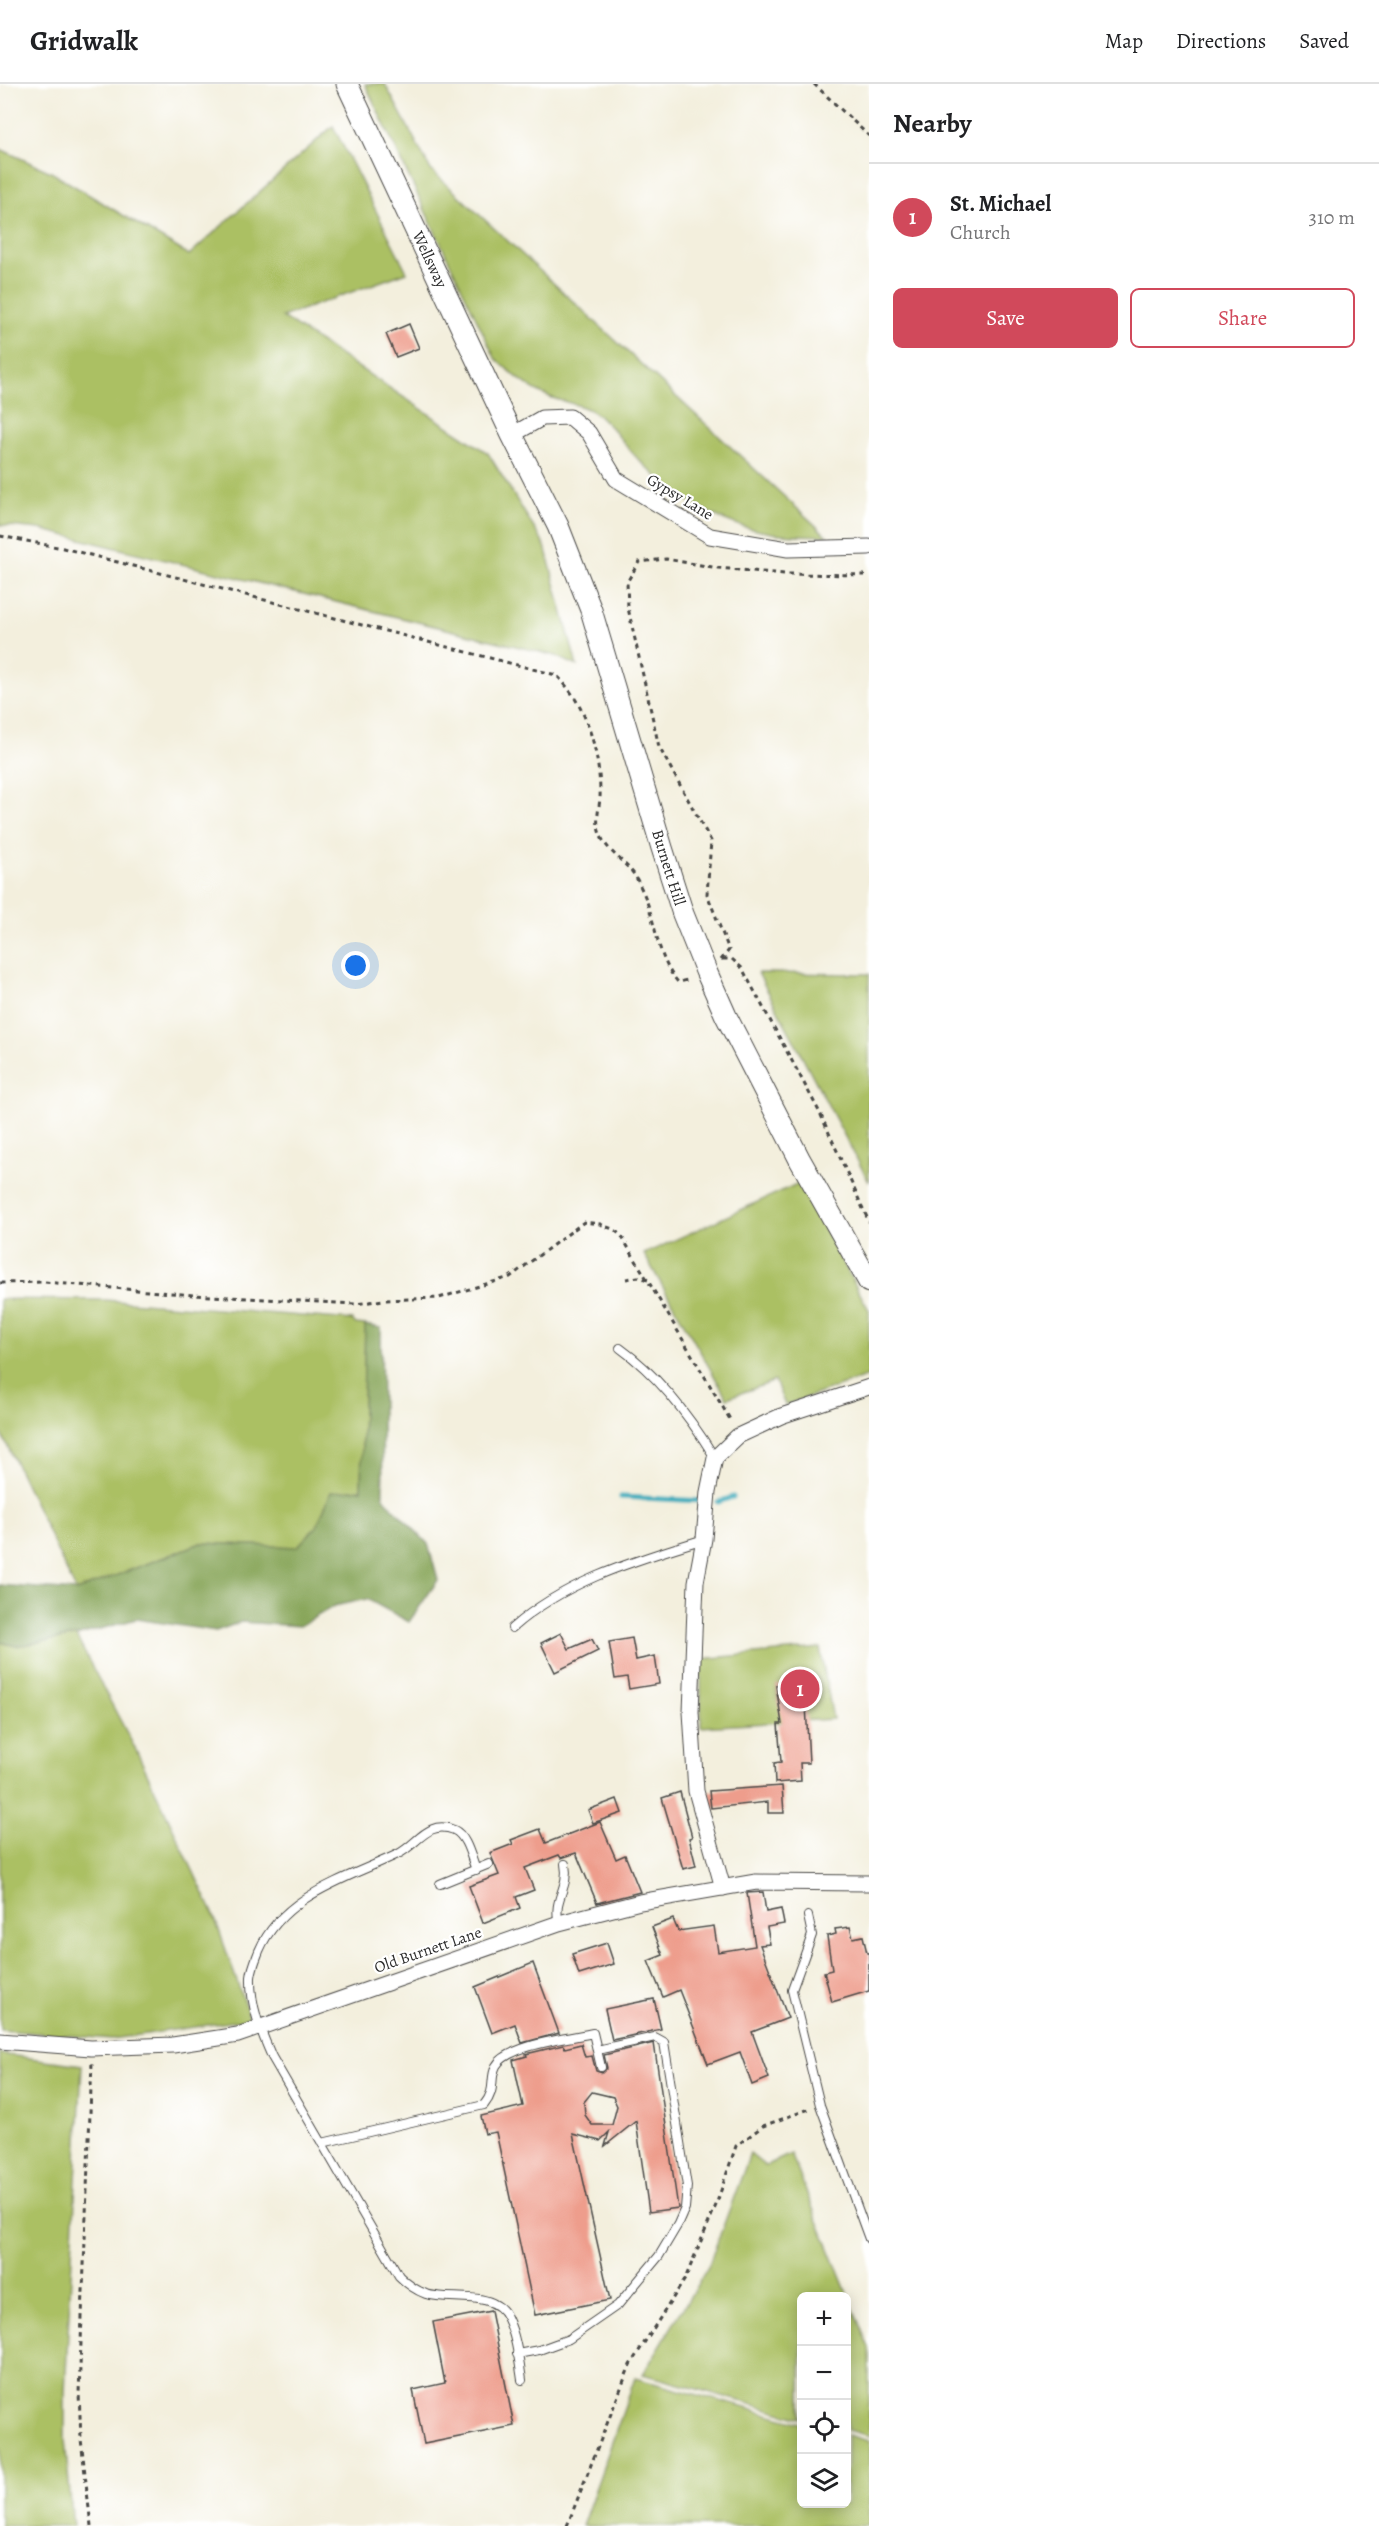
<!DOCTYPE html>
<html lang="en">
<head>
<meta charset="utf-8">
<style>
	:root { --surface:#fff; --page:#f6f6f6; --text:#202124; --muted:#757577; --line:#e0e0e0; --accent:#d1495b }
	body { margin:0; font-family:Alegreya,serif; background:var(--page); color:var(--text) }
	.controls { position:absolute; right:18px; bottom:18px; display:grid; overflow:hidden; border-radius:9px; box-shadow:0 3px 15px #0003 }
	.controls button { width:54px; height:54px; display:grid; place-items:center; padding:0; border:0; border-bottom:2px solid var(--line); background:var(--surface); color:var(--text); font:30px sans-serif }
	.you { position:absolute; left:356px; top:882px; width:21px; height:21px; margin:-15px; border:4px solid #fff; border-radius:50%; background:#1a73e8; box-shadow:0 0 0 9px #1a73e833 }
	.badge { display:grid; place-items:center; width:39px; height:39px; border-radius:50%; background:var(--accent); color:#fff; font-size:20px; font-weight:700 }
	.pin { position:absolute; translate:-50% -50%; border:3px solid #fff; box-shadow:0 2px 6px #0006 }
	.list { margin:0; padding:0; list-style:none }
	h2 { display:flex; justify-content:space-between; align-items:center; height:78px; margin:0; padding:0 24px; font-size:26px }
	h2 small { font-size:20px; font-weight:400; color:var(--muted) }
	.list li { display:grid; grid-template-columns:39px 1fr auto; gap:18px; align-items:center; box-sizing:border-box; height:108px; padding:0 24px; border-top:2px solid var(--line) }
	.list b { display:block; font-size:22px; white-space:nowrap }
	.list p { margin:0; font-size:20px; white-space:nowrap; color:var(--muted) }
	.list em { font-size:20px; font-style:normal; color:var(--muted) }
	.actions { display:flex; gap:12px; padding:18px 24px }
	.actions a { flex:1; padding:14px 0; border:2px solid var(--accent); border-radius:9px; text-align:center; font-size:21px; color:var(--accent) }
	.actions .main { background:var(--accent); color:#fff }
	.icon { flex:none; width:33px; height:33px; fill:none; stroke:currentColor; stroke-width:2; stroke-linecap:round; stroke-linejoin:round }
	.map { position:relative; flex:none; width:869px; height:2442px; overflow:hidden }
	header { display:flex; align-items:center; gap:36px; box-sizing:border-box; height:84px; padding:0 30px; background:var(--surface); border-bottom:2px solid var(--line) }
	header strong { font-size:28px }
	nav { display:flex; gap:33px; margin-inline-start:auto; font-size:21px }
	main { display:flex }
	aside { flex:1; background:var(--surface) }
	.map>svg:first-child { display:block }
	.green { fill:#abc064; stroke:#6b7648; stroke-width:1.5 }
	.forest { fill:#88a65a; stroke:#5a6842; stroke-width:1.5 }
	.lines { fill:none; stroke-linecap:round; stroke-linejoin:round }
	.stream { stroke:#3fadbd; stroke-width:5 }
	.building { fill:#ee9d8c; fill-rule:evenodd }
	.service-casing { stroke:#494846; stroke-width:10 }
	.minor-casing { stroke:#494846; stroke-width:17 }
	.secondary-casing { stroke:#494846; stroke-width:23 }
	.path { stroke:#494846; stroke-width:3; stroke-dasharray:4.5 4.5; stroke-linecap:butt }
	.service { stroke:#fff; stroke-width:8 }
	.minor { stroke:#fff; stroke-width:15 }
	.secondary { stroke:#fff; stroke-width:21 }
	.labels { text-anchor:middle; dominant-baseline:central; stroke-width:4.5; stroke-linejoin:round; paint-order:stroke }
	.street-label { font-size:16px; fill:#2b2b2b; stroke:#fff }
</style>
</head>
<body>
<header>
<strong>Gridwalk</strong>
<nav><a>Map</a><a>Directions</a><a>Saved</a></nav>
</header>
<main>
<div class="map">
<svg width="869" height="2442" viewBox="0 0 869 2442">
	<rect width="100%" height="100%" fill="#fff"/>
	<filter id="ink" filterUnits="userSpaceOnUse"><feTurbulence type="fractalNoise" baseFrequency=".0167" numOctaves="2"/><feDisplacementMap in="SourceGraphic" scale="12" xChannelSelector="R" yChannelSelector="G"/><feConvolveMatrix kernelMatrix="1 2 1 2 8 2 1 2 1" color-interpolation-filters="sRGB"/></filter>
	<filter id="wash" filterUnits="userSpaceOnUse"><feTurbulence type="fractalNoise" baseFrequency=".008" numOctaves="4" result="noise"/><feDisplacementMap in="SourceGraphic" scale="24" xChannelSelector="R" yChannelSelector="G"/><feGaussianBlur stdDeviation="1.35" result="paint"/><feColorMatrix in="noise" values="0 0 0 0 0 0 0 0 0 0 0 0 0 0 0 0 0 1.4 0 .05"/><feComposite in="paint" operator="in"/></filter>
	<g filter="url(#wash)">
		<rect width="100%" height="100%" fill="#f3efdd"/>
		<g class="green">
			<path d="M365,0H385L431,86L827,452C809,451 790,452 772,449C722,442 677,413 641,378C624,362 611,338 590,326C578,320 563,318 550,313C528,304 512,290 495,274Z"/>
			<polygon points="333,42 407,188 282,233 488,369 545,462 577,582 556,572 39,445 0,441 0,65 51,88 189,171"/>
			<polygon points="758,889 869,890 869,1098"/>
			<polygon points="799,1099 869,1226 869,1292 785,1321 775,1297 727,1314 644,1170"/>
			<polygon points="0,1215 105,1216 352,1236 356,1240 365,1241 361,1405 331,1409 317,1442 297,1463 201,1459 76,1507 0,1346"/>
			<polygon points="76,1552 138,1670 213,1829 250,1935 112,1955 0,1946 0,1558 16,1562"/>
			<polygon points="820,1564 833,1635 701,1643 701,1575"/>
			<polygon points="0,1970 82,1981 65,2308 65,2356 73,2442 0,2442"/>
			<polygon points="750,2070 765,2082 791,2070 869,2264 869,2352 847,2346 846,2212 802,2212 801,2334 643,2290 708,2183"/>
			<polygon points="635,2294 801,2339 802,2420 846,2420 847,2351 869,2357 869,2442 582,2442"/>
		</g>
		<polygon class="forest" points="365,1241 381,1244 383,1413 428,1460 438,1496 409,1538 367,1515 334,1522 300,1542 241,1538 216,1547 136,1535 76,1552 16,1562 0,1558 0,1501 76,1507 201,1459 297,1463 317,1442 331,1408 361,1405"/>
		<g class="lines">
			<g class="stream">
				<polyline points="621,1413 704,1417"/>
				<polyline points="718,1418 733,1413"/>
			</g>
		</g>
		<g id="blocks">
			<g class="building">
				<polygon points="409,240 419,264 396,273 386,250"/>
				<polygon points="561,1549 569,1565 592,1555 598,1567 555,1588 541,1559"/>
				<polygon points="632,1554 636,1576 655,1572 659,1600 629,1605 627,1593 615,1595 609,1558"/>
				<polygon points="813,1596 816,1619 806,1620 809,1679 800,1679 801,1697 775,1699 774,1679 781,1678 778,1640 782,1640 776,1601"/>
				<polygon points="782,1702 784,1729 768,1729 768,1718 711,1724 709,1707"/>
				<polygon points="680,1708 692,1753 689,1754 696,1782 683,1785 662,1714"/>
				<polygon points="617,1715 622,1729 593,1739 588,1726"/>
				<polygon points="600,1738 616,1775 625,1771 640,1808 597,1819 576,1769 561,1774 559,1771 525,1784 534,1806 516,1813 520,1824 483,1839 469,1802 499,1791 490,1769 513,1760 511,1756 540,1745 546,1759"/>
				<polygon points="763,1808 766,1828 781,1825 784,1840 767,1843 770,1860 760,1861 788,1934 752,1948 769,1994 752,2001 740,1968 708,1980 679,1906 663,1913 648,1877 663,1871 652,1843 673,1835 678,1847 714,1842 718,1868 755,1862 747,1809"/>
				<polygon points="850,1843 853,1854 863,1852 867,1869 869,1869 869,1907 832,1918 824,1888 832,1886 827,1852 836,1850 835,1845"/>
				<polygon points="607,1859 614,1880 579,1891 572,1870"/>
				<polygon points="533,1879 559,1949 522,1959 515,1940 492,1949 475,1903"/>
				<polygon points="654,1915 661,1945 612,1956 605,1925"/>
				<path d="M654,1959L678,2124L649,2128L636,2037L605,2062L609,2048L600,2057L573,2050L610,2216L535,2231L496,2048L485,2050L481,2032L523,2022L513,1976L527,1972L526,1970L563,1961L565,1964L581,1960L585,1973L592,1972L596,1987L602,1989L607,1984L604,1971ZM592,2008L613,2013L617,2022L612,2041H592L585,2031L584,2018Z"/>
				<polygon points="491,2227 514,2342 424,2360 413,2306 445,2299 433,2238"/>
			</g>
		</g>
	</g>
	<g filter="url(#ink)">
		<use href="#blocks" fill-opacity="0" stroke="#494846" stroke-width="1.5"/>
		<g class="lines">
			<g class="service-casing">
				<g id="service">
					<path d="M620,1264C659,1292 690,1333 715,1374"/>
					<path d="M512,1544C566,1496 637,1476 704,1455"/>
					<path d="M476,1786C471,1774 467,1752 454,1746C428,1735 417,1761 398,1770C348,1794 283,1811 259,1867C256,1875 252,1884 251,1893C250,1921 261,1948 272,1973L399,2192C407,2200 415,2206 426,2210C450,2218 494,2205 507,2233C516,2251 519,2276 522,2296"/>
					<polyline points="440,1800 489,1780"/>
					<polyline points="808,1832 812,1851 792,1906 820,2021 869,2155"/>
					<path d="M559,1839C552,1815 570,1804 565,1780"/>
					<path d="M322,2059L484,2021C497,2005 489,1996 496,1982C507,1961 570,1954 593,1949L601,1983"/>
					<polyline points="517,2270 539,2266 569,2255 618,2221 659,2172 678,2140 685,2124 687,2102 664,1958 655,1953 597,1966"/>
				</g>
			</g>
			<g class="minor-casing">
				<g id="minor">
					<polyline points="512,351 542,334 570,333 589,349 616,395 710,452 788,465 869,463"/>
					<polyline points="723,1804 696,1707 691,1628 696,1498 704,1455 708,1408 715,1374 738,1352 781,1332 869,1303"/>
					<polyline points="0,1957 91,1964 173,1961 238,1951 559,1839 640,1818 756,1798 869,1799"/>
				</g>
			</g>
			<g class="secondary-casing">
				<g id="secondary">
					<path id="s1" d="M347,0L512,351L558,442L591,526L662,764L683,830L706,887L726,932L800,1076L869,1198"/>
				</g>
			</g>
			<g class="path">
				<polyline points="814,0 869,52"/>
				<path d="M0,452L63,464L556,591C586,619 599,666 600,707C601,720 595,733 599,747C604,765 623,776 633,789C637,794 639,800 642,806C656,834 656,874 678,898L688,896"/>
				<polyline points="723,875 732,875 742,884 820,1029 869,1138"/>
				<polyline points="721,876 729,866 707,810 711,757 659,663 628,524 627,498 639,478 666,475 718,484 785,490 869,491"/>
				<polyline points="626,1195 638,1193 648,1196"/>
				<polyline points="0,1199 44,1198 194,1211 356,1220 383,1216 439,1214 510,1193 584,1138 600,1140 615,1146 622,1153 731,1337"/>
				<polyline points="91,2442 81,2355 79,2309 92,1978"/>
				<polyline points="567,2442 630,2281 685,2195 716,2121 736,2062 763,2042 809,2025"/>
			</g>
			<use href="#service" class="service"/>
			<use href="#minor" class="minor"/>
			<use href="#secondary" class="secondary"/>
		</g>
	</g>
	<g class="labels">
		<g class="street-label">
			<text stroke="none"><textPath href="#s1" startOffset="194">Wellsway</textPath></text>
			<text transform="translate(680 413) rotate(31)">Gypsy Lane</text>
			<text stroke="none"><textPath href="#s1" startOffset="849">Burnett Hill</textPath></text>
			<text transform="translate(428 1866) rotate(-19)">Old Burnett Lane</text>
		</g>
	</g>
</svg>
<div class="controls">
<button>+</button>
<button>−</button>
<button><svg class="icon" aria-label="locate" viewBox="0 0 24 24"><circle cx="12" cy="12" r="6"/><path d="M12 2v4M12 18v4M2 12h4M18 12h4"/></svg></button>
<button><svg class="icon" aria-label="layers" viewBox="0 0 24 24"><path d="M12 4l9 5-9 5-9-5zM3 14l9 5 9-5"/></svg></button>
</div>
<div class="you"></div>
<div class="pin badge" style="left:800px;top:1605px">1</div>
</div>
<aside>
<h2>Nearby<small></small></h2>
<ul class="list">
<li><span class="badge">1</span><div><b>St. Michael</b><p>Church</p></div><em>310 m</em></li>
</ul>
<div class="actions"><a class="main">Save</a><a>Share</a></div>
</aside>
</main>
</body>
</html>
